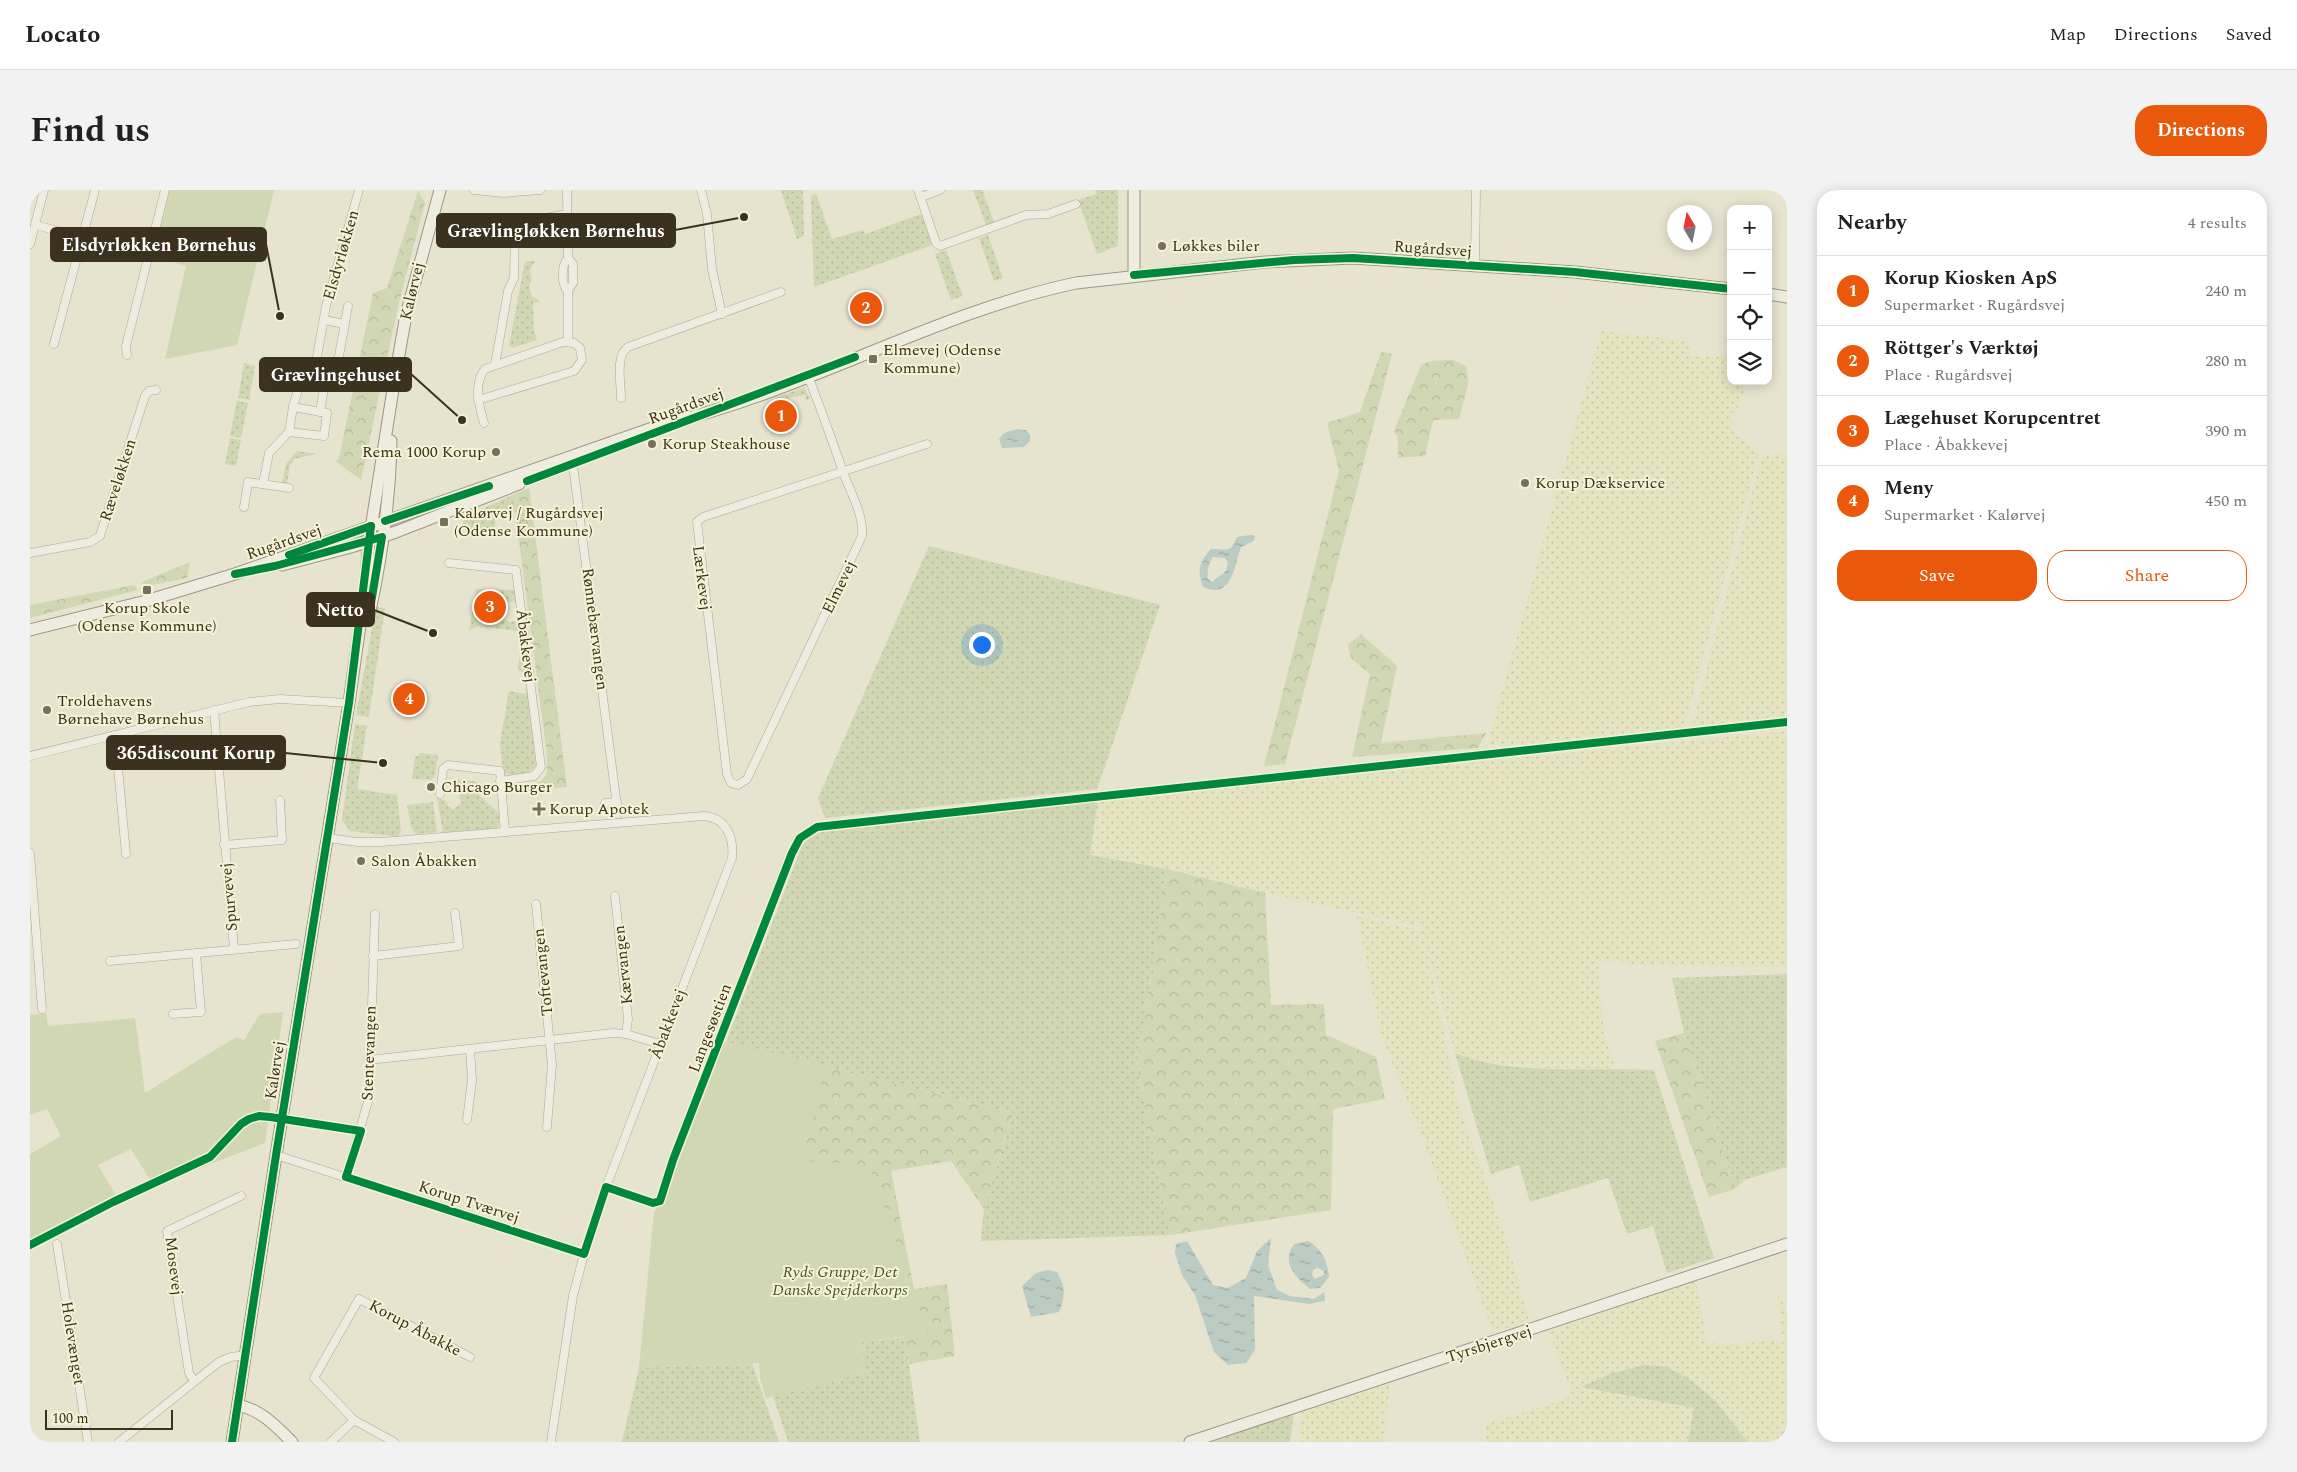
<!DOCTYPE html>
<html lang="en">
<head>
<meta charset="utf-8">
<style>
	:root { --surface:#fff; --page:#f2f2f2; --text:#202124; --muted:#757577; --line:#e0e0e0; --accent:#ea580c }
	body { margin:0; font-family:Spectral,serif; background:var(--page); color:var(--text) }
	.controls { position:absolute; right:15px; top:15px; display:grid; overflow:hidden; border-radius:10px; box-shadow:0 2px 12px #0003 }
	.controls button { width:45px; height:45px; display:grid; place-items:center; padding:0; border:0; border-bottom:1px solid var(--line); background:var(--surface); color:var(--text); font:25px sans-serif }
	.compass { position:absolute; left:1637px; top:15px; width:45px; height:45px; border-radius:50%; background:var(--surface); box-shadow:0 2px 12px #0003; rotate:350deg }
	.scale { position:absolute; left:15px; bottom:12px; width:128px; box-sizing:border-box; padding-left:5px; border:2px solid #3b311f; border-top:0; font-size:14px; line-height:18px; white-space:nowrap; color:#3b311f; -webkit-text-stroke:4px #f6f2d6; paint-order:stroke }
	.you { position:absolute; left:951px; top:454px; width:18px; height:18px; margin:-12px; border:4px solid #fff; border-radius:50%; background:#1a73e8; box-shadow:0 0 0 8px #1a73e833 }
	.badge { display:grid; place-items:center; width:32px; height:32px; border-radius:50%; background:var(--accent); color:#fff; font-size:16px; font-weight:700 }
	.pin { position:absolute; translate:-50% -50%; border:2px solid #fff; box-shadow:0 1px 5px #0006 }
	.list { margin:0; padding:0; list-style:none }
	h2 { display:flex; justify-content:space-between; align-items:center; height:65px; margin:0; padding:0 20px; font-size:21px }
	h2 small { font-size:16px; font-weight:400; color:var(--muted) }
	.list li { display:grid; grid-template-columns:32px 1fr auto; gap:15px; align-items:center; box-sizing:border-box; height:70px; padding:0 20px; border-top:1px solid var(--line) }
	.list b { display:block; font-size:19px; white-space:nowrap }
	.list p { margin:0; font-size:16px; white-space:nowrap; color:var(--muted) }
	.list em { font-size:16px; font-style:normal; color:var(--muted) }
	.actions { display:flex; gap:10px; padding:15px 20px }
	.actions a { flex:1; padding:11px 0; border:1px solid var(--accent); border-radius:20px; text-align:center; font-size:18px; color:var(--accent) }
	.actions .main { background:var(--accent); color:#fff }
	.icon { flex:none; width:28px; height:28px; fill:none; stroke:currentColor; stroke-width:2; stroke-linecap:round; stroke-linejoin:round }
	.map { position:relative; flex:none; width:1757px; height:1252px; overflow:hidden; border-radius:20px }
	header { display:flex; align-items:center; gap:30px; box-sizing:border-box; height:70px; padding:0 25px; background:var(--surface); border-bottom:1px solid var(--line) }
	header strong { font-size:24px }
	nav { display:flex; gap:28px; margin-inline-start:auto; font-size:18px }
	.intro { display:flex; align-items:center; justify-content:space-between; box-sizing:border-box; height:120px; padding:0 30px }
	h1 { margin:0; font-size:35px }
	.button { padding:12px 22px; border-radius:20px; background:var(--accent); color:#fff; font-size:18px; font-weight:700 }
	main { display:flex; gap:30px; padding:0 30px }
	aside { flex:1; background:var(--surface); border-radius:20px; box-shadow:0 2px 12px #0003 }
	.map>svg:first-child { display:block }
	.farmland { fill:url(#farmland-dots) }
	.grass { fill:url(#grass-dots) }
	.forest { fill:url(#forest-crowns) }
	.park { fill:#d1d7b2 }
	.water { fill:url(#water-ripples); fill-rule:evenodd }
	.lines { fill:none; stroke-linecap:round; stroke-linejoin:round }
	.street-casing { stroke:#aba797; stroke-width:9 }
	.secondary-casing { stroke:#9b9788; stroke-width:13 }
	.street { stroke:#eeece1; stroke-width:8 }
	.secondary { stroke:#eeece1; stroke-width:11 }
	.cycleway-casing { stroke:#f6f2d6; stroke-width:11 }
	.cycleway { stroke:#00873e; stroke-width:8 }
	.poi-dot { fill:#776f5d; stroke:#f6f2d6; stroke-width:2 }
	.labels { text-anchor:middle; dominant-baseline:central; stroke-width:4; stroke-linejoin:round; paint-order:stroke }
	.poi-label { font-size:16px; fill:#3b311f; stroke:#f6f2d6; text-anchor:start }
	.street-label { font-size:16px; fill:#3b311f; stroke:#f6f2d6 }
	.park-label { font-size:16px; font-style:italic; fill:#435726; stroke:#f6f2d6 }
	.leader { fill:none; stroke:#3b311f; stroke-width:2 }
	.callout-dot { fill:#3b311f; stroke:#f6f2d6; stroke-width:2 }
	.callout { fill:#3b311f; stroke:#3b311f; stroke-width:2 }
	.callout-label { font-size:18px; text-anchor:middle; font-weight:bold; fill:#fff }
</style>
</head>
<body>
<header>
<strong>Locato</strong>
<nav><a>Map</a><a>Directions</a><a>Saved</a></nav>
</header>
<div class="intro"><h1>Find us</h1><a class="button">Directions</a></div>
<main>
<div class="map">
<svg width="1757" height="1252" viewBox="0 0 1757 1252">
	<defs>
		<pattern id="farmland-dots" width="8" height="8" patternUnits="userSpaceOnUse" patternTransform="scale(1.25)"><rect width="8" height="8" fill="#e5e4c0"/><path d="M2 2h.1M6 6h.1" fill="none" stroke="#c5c4a5" stroke-width="1.8" stroke-linecap="round"/></pattern>
		<pattern id="grass-dots" width="8" height="8" patternUnits="userSpaceOnUse" patternTransform="scale(1.25)"><rect width="8" height="8" fill="#d1d7b2"/><path d="M2 2h.1M6 6h.1" fill="none" stroke="#b4b999" stroke-width="1.8" stroke-linecap="round"/></pattern>
		<pattern id="forest-crowns" width="20" height="18" patternUnits="userSpaceOnUse" patternTransform="scale(1.25)"><rect width="20" height="18" fill="#d1d7b2"/><path d="M2 6a3 3 0 1 1 6 0M12 15a3 3 0 1 1 6 0" fill="none" stroke="#b4b999"/></pattern>
		<pattern id="water-ripples" width="26" height="14" patternUnits="userSpaceOnUse" patternTransform="scale(1.25)"><rect width="26" height="14" fill="#bbccc4"/><path d="M2 4q2-2 4 0t4 0M15 11q2-2 4 0t4 0" fill="none" stroke="#99a69f"/></pattern>
	</defs>
	<rect width="100%" height="100%" fill="#e6e3cf"/>
	<g class="farmland">
		<polygon points="1571,141 1660,151 1658,166 1701,167 1701,191 1716,191 1710,215 1701,225 1702,235 1704,243 1729,262 1654,537 1501,553 1457,556"/>
		<polygon points="1757,263 1757,526 1662,536 1732,265"/>
		<polygon points="1757,541 1757,777 1601,775 1590,771 1568,772 1574,845 1585,878 1517,878 1444,871 1425,863 1396,754 1428,912 1477,1052 1499,1130 1463,1143 1396,957 1351,845 1327,726 1393,741 1392,737 1235,703 1137,679 1060,665 1068,610"/>
		<polygon points="1664,1090 1667,1096 1677,1153 1713,1154 1740,1149 1753,1153 1747,1096 1757,1124 1757,1252 1718,1252 1694,1220 1634,1176 1613,1175 1580,1184 1552,1197 1665,1218 1658,1252 1457,1252 1454,1235 1538,1208 1541,1200 1519,1142"/>
		<polygon points="1359,1194 1355,1252 1269,1252 1272,1222"/>
	</g>
	<g class="grass">
		<polygon points="751,0 773,0 774,46 767,49"/>
		<polygon points="943,0 952,0 964,32 956,35"/>
		<polygon points="1065,0 1088,0 1088,56 1067,64 1048,10 1066,4"/>
		<polygon points="786,4 802,49 833,40 835,44 891,24 902,55 784,97 781,6"/>
		<polygon points="958,45 973,88 964,91 949,48"/>
		<polygon points="916,60 933,106 921,110 905,64"/>
		<polygon points="495,71 505,71 500,80 502,90 499,96 502,107 509,110 509,113 503,112 504,140 507,150 482,158 479,156"/>
		<polygon points="214,173 225,176 219,210 208,208"/>
		<polygon points="774,197 780,209 776,210 775,205 739,211"/>
		<polygon points="207,211 218,213 211,248 200,246"/>
		<polygon points="200,248 211,250 206,276 195,274"/>
		<polygon points="267,261 286,264 264,269 260,275 257,294 252,294 256,274"/>
		<polygon points="483,305 485,321 475,322 474,326 466,325 464,343 433,339 434,327"/>
		<polygon points="899,356 1130,415 1067,599 795,628 788,608"/>
		<polygon points="446,399 485,400 487,417 484,411 476,412 476,410 447,406 445,423 474,429 479,432 487,431 488,424 497,486 495,488 493,482 488,480 491,458 487,441 447,436 439,441"/>
		<polygon points="346,417 355,418 339,527 326,525"/>
		<path d="M496,497L498,504L506,576C500,585 483,588 473,582L470,553L479,501L496,504Z"/>
		<polygon points="325,534 337,536 327,599 367,605 371,642 368,647 320,641 312,630"/>
		<polygon points="389,563 408,565 405,587 403,587 402,590 382,589 385,566 389,566"/>
		<polygon points="428,589 448,592 448,604 469,623 469,636 465,639 413,643 407,608 414,610 419,617 424,619 432,612 429,608 431,601 427,596"/>
		<polygon points="1068,610 1060,665 1137,679 1107,877 1140,1045 951,1051 954,1019 983,923 696,852 772,656 780,646 804,637"/>
		<polygon points="403,612 407,642 386,644 381,637 377,615"/>
		<polygon points="1757,784 1757,977 1714,990 1705,999 1654,843 1642,788"/>
		<path d="M1425,863C1477,886 1565,877 1624,880L1684,1068L1637,1083L1623,1036L1597,1044L1578,988L1500,1012L1489,975L1461,984Z"/>
		<polygon points="875,1147 890,1252 758,1252 743,1206 834,1183 832,1152"/>
		<polygon points="722,1173 749,1252 592,1252 609,1178"/>
		<polygon points="1613,1175 1634,1176 1655,1186 1685,1210 1718,1252 1658,1252 1664,1218 1551,1197 1580,1184"/>
		<polygon points="1264,1221 1260,1252 1170,1252"/>
	</g>
	<g class="forest">
		<polygon points="388,1 395,13 369,112 331,290 305,271 309,268 343,103 357,98"/>
		<polygon points="1351,162 1362,164 1255,574 1234,576 1309,281 1297,233 1330,222"/>
		<polygon points="1423,170 1437,177 1438,195 1429,229 1403,230 1395,266 1368,268 1368,248 1364,241 1391,175 1400,171"/>
		<polygon points="499,298 537,597 477,603 479,596 510,592 517,584 517,565 483,305"/>
		<polygon points="160,372 157,388 113,397 112,392"/>
		<polygon points="104,395 108,400 0,428 0,415"/>
		<polygon points="1331,444 1367,476 1351,553 1456,543 1448,558 1322,567 1340,484 1321,468 1318,455"/>
		<polygon points="1137,679 1235,703 1241,815 1294,814 1296,845 1346,867 1355,909 1303,919 1301,1020 1140,1045 1107,877"/>
		<polygon points="1654,843 1705,999 1679,1007 1625,851"/>
		<polygon points="717,857 983,923 954,1019 921,971 861,981 884,1099 917,1094 925,1166 879,1174 875,1147 772,971"/>
	</g>
	<g class="park">
		<polygon points="137,0 244,0 207,155 135,169 156,76 119,64"/>
		<polygon points="253,822 235,953 124,996 101,959 68,975 91,1014 0,1059 0,964 31,946 17,919 0,925 0,825 16,823 18,836 105,828 115,903 206,847 214,850 230,824"/>
		<polygon points="691,851 796,875 772,971 839,975 898,1143 832,1152 834,1183 736,1208 730,1189 729,1173 609,1178 624,1022 632,1011 645,969"/>
	</g>
	<g class="water">
		<polygon points="987,239 996,240 1000,245 1000,251 994,257 972,258 969,249 974,243"/>
		<path d="M1220,345L1225,346L1224,351L1211,357C1204,377 1202,410 1173,397C1167,380 1169,372 1181,359C1197,359 1200,364 1207,347ZM1183,367L1195,368L1198,372L1196,381L1182,392L1178,389C1177,380 1178,374 1183,367Z"/>
		<polygon points="1241,1048 1238,1075 1247,1100 1260,1106 1284,1109 1294,1102 1295,1111 1279,1114 1224,1106 1225,1160 1216,1173 1198,1175 1184,1162 1165,1105 1152,1085 1145,1063 1146,1054 1157,1051 1183,1095 1197,1098 1216,1088 1227,1061"/>
		<path d="M1278,1051C1291,1058 1298,1072 1299,1087L1290,1098L1280,1099C1265,1087 1251,1073 1264,1054ZM1288,1078L1294,1081V1085L1285,1089L1282,1085L1283,1080Z"/>
		<path d="M1018,1080L1027,1082C1036,1096 1035,1108 1029,1122L1001,1127L992,1096L1006,1083Z"/>
	</g>
	<g class="lines">
		<g class="street-casing">
			<g id="street">
				<polyline points="444,0 473,3 510,0"/>
				<polyline points="537,0 538,68 543,74 543,93 538,101 538,151"/>
				<polyline points="671,0 677,24 682,79 692,124"/>
				<polyline points="888,0 906,53 910,56 996,25 1018,24 1046,14"/>
				<polyline points="891,7 910,0"/>
				<polyline points="5,35 119,64"/>
				<polyline points="0,54 14,0"/>
				<polyline points="1445,75 1446,0"/>
				<path d="M538,101C531,95 531,75 538,68"/>
				<polyline points="294,130 315,134"/>
				<polyline points="24,154 65,0"/>
				<polyline points="97,165 96,156 135,0"/>
				<polyline points="465,175 478,101 484,88 485,38 494,32 537,24"/>
				<path d="M778,186C791,219 803,253 815,287C822,305 834,327 832,346L717,589L708,595L701,593L697,584L667,332L673,327L897,254"/>
				<path d="M591,208C591,193 585,166 598,157L751,102"/>
				<path d="M448,210L544,181L552,170L550,158L544,153L533,152L455,179C443,194 449,216 454,233"/>
				<polyline points="290,222 295,192 304,194 318,116"/>
				<polyline points="259,242 294,246 297,223 263,217 273,183 284,184 296,116 329,0"/>
				<polyline points="542,267 588,624"/>
				<polyline points="233,294 239,263 259,242 263,217"/>
				<polyline points="214,317 218,292 259,298"/>
				<polyline points="0,363 60,352 70,346 115,206 119,201 126,200"/>
				<polyline points="419,373 486,380 511,577 504,586 470,591"/>
				<polyline points="184,520 204,759"/>
				<polyline points="85,545 96,664"/>
				<polyline points="0,566 219,512 250,509 319,513"/>
				<polyline points="410,604 413,579 418,575 470,581 475,642"/>
				<polyline points="575,613 587,612"/>
				<path d="M298,648L327,652H351L674,626C697,628 704,648 702,668L576,997L554,1064L543,1106L521,1252"/>
				<polyline points="194,655 252,650 250,610"/>
				<polyline points="0,663 12,819"/>
				<polyline points="585,706 598,829 596,844"/>
				<polyline points="506,714 522,875 517,937"/>
				<polyline points="343,766 429,756 425,723"/>
				<polyline points="80,771 266,754"/>
				<polyline points="143,824 171,822 166,763"/>
				<polyline points="339,870 583,843 596,844 630,854"/>
				<polyline points="437,930 442,890 440,859"/>
				<polyline points="246,965 554,1064"/>
				<polyline points="316,987 339,908 345,724"/>
				<polyline points="27,1054 58,1252"/>
				<polyline points="164,1191 159,1183 137,1041 211,1006"/>
				<polyline points="89,1252 189,1172 201,1167 216,1165"/>
				<polyline points="301,1252 324,1230"/>
				<polyline points="364,1252 324,1230 284,1188 329,1109 440,1167"/>
			</g>
		</g>
		<g class="secondary-casing">
			<g id="secondary">
				<polyline points="1104,85 1104,0"/>
				<polyline points="1738,104 1757,107"/>
				<polyline points="252,375 321,357 366,342 489,294"/>
				<path d="M338,430C351,372 360,311 361,251"/>
				<path d="M0,440L116,411L205,384L634,234C776,201 904,123 1046,93L1235,72L1323,68L1545,82L1701,99"/>
				<path d="M208,1215C231,1220 246,1236 262,1252"/>
				<polyline points="202,1252 246,965 319,513 335,400 339,351 364,193 376,125 410,0"/>
				<polyline points="1160,1252 1757,1054"/>
			</g>
		</g>
		<use href="#street" class="street"/>
		<use href="#secondary" class="secondary"/>
		<g class="cycleway-casing">
			<g id="cycleway">
				<polyline points="1104,85 1264,70 1323,68 1545,82 1701,99"/>
				<polyline points="497,291 825,167"/>
				<polyline points="355,331 459,296"/>
				<polyline points="259,365 341,336"/>
				<polyline points="205,384 245,376 352,347 339,425"/>
				<polyline points="0,1055 83,1012 180,967 211,934 219,929 229,926 240,927 331,941 316,987 554,1064 576,997 623,1013 630,1011 643,970 762,663 770,648 787,637 1757,532"/>
				<polyline points="202,1252 246,965 319,513 341,336"/>
			</g>
		</g>
		<use href="#cycleway" class="cycleway"/>
	</g>
	<g class="poi-dot">
		<circle cx="1132" cy="56" r="5"/>
		<rect x="838" y="164" width="10" height="10" rx="2.5"/>
		<circle cx="622" cy="254" r="5"/>
		<circle cx="466" cy="262" r="5"/>
		<circle cx="1495" cy="293" r="5"/>
		<rect x="409" y="327" width="10" height="10" rx="2.5"/>
		<rect x="112" y="395" width="10" height="10" rx="2.5"/>
		<circle cx="17" cy="520" r="5"/>
		<circle cx="401" cy="597" r="5"/>
		<path d="M506.5 611.5h5v5h5v5h-5v5h-5v-5h-5v-5h5z"/>
		<circle cx="331" cy="671" r="5"/>
	</g>
	<g class="labels">
		<g class="poi-label">
			<text x="1142" y="56">Løkkes biler</text>
			<text x="853" y="160">Elmevej (Odense<tspan x="853" dy="18">Kommune)</tspan></text>
			<text x="632" y="254">Korup Steakhouse</text>
			<text x="456" y="262" text-anchor="end">Rema 1000 Korup</text>
			<text x="1505" y="293">Korup Dækservice</text>
			<text x="424" y="323">Kalørvej / Rugårdsvej<tspan x="424" dy="18">(Odense Kommune)</tspan></text>
			<text x="117" y="418" text-anchor="middle">Korup Skole<tspan x="117" dy="18">(Odense Kommune)</tspan></text>
			<text x="27" y="511">Troldehavens<tspan x="27" dy="18">Børnehave Børnehus</tspan></text>
			<text x="411" y="597">Chicago Burger</text>
			<text x="519" y="619">Korup Apotek</text>
			<text x="341" y="671">Salon Åbakken</text>
		</g>
		<g class="street-label">
			<text transform="translate(1403 59) rotate(4)">Rugårdsvej</text>
			<text transform="translate(311 65) rotate(-74)">Elsdyrløkken</text>
			<text transform="translate(382 101) rotate(-77)">Kalørvej</text>
			<text transform="translate(656 216) rotate(-20)">Rugårdsvej</text>
			<text transform="translate(88 290) rotate(-72)">Ræveløkken</text>
			<text transform="translate(254 352) rotate(-19)">Rugårdsvej</text>
			<text transform="translate(672 388) rotate(83)">Lærkevej</text>
			<text transform="translate(809 397) rotate(-64)">Elmevej</text>
			<text transform="translate(565 439) rotate(83)">Rønnebærvangen</text>
			<text transform="translate(496 456) rotate(83)">Åbakkevej</text>
			<text transform="translate(199 707) rotate(-95)">Spurvevej</text>
			<text transform="translate(593 775) rotate(-96)">Kærvangen</text>
			<text transform="translate(513 782) rotate(-96)">Toftevangen</text>
			<text transform="translate(638 834) rotate(-69)">Åbakkevej</text>
			<text transform="translate(680 838) rotate(-69)">Langesøstien</text>
			<text transform="translate(339 863) rotate(-88)">Stentevangen</text>
			<text transform="translate(245 880) rotate(-81)">Kalørvej</text>
			<text transform="translate(439 1012) rotate(18)">Korup Tværvej</text>
			<text transform="translate(144 1076) rotate(83)">Mosevej</text>
			<text transform="translate(385 1138) rotate(28)">Korup Åbakke</text>
			<text transform="translate(43 1153) rotate(81)">Holevænget</text>
			<text transform="translate(1459 1154) rotate(-18)">Tyrsbjergvej</text>
		</g>
		<g class="park-label">
			<text x="810" y="1082">Ryds Gruppe, Det<tspan x="810" dy="18">Danske Spejderkorps</tspan></text>
		</g>
	</g>
	<path class="leader" d="M714 27L645 40M250 126L236 54M432 230L381 184M403 443L344 420M353 573L255 563"/>
	<g class="callout-dot">
		<circle cx="714" cy="27" r="5"/>
		<circle cx="250" cy="126" r="5"/>
		<circle cx="432" cy="230" r="5"/>
		<circle cx="403" cy="443" r="5"/>
		<circle cx="353" cy="573" r="5"/>
	</g>
	<g class="callout">
		<rect x="407" y="24" width="238" height="33" rx="5"/>
		<rect x="21" y="38" width="215" height="33" rx="5"/>
		<rect x="230" y="168" width="151" height="33" rx="5"/>
		<rect x="277" y="403" width="67" height="33" rx="5"/>
		<rect x="77" y="546" width="178" height="33" rx="5"/>
	</g>
	<g class="callout-label">
		<text x="526" y="47">Grævlingløkken Børnehus</text>
		<text x="129" y="61">Elsdyrløkken Børnehus</text>
		<text x="306" y="191">Grævlingehuset</text>
		<text x="310" y="426">Netto</text>
		<text x="166" y="569">365discount Korup</text>
	</g>
</svg>
<div class="controls">
<button>+</button>
<button>−</button>
<button><svg class="icon" aria-label="locate" viewBox="0 0 24 24"><circle cx="12" cy="12" r="6"/><path d="M12 2v4M12 18v4M2 12h4M18 12h4"/></svg></button>
<button><svg class="icon" aria-label="layers" viewBox="0 0 24 24"><path d="M12 4l9 5-9 5-9-5zM3 14l9 5 9-5"/></svg></button>
</div>
<svg class="compass" viewBox="-18 -18 36 36"><path d="M0-13l5 13h-10z" fill="#e53935"/><path d="M0 13l5-13h-10z" fill="#757577"/></svg>
<div class="scale">100 m</div>
<div class="you"></div>
<div class="pin badge" style="left:751px;top:226px">1</div>
<div class="pin badge" style="left:836px;top:118px">2</div>
<div class="pin badge" style="left:460px;top:417px">3</div>
<div class="pin badge" style="left:379px;top:509px">4</div>
</div>
<aside>
<h2>Nearby<small>4 results</small></h2>
<ul class="list">
<li><span class="badge">1</span><div><b>Korup Kiosken ApS</b><p>Supermarket · Rugårdsvej</p></div><em>240 m</em></li>
<li><span class="badge">2</span><div><b>Röttger's Værktøj</b><p>Place · Rugårdsvej</p></div><em>280 m</em></li>
<li><span class="badge">3</span><div><b>Lægehuset Korupcentret</b><p>Place · Åbakkevej</p></div><em>390 m</em></li>
<li><span class="badge">4</span><div><b>Meny</b><p>Supermarket · Kalørvej</p></div><em>450 m</em></li>
</ul>
<div class="actions"><a class="main">Save</a><a>Share</a></div>
</aside>
</main>
</body>
</html>
